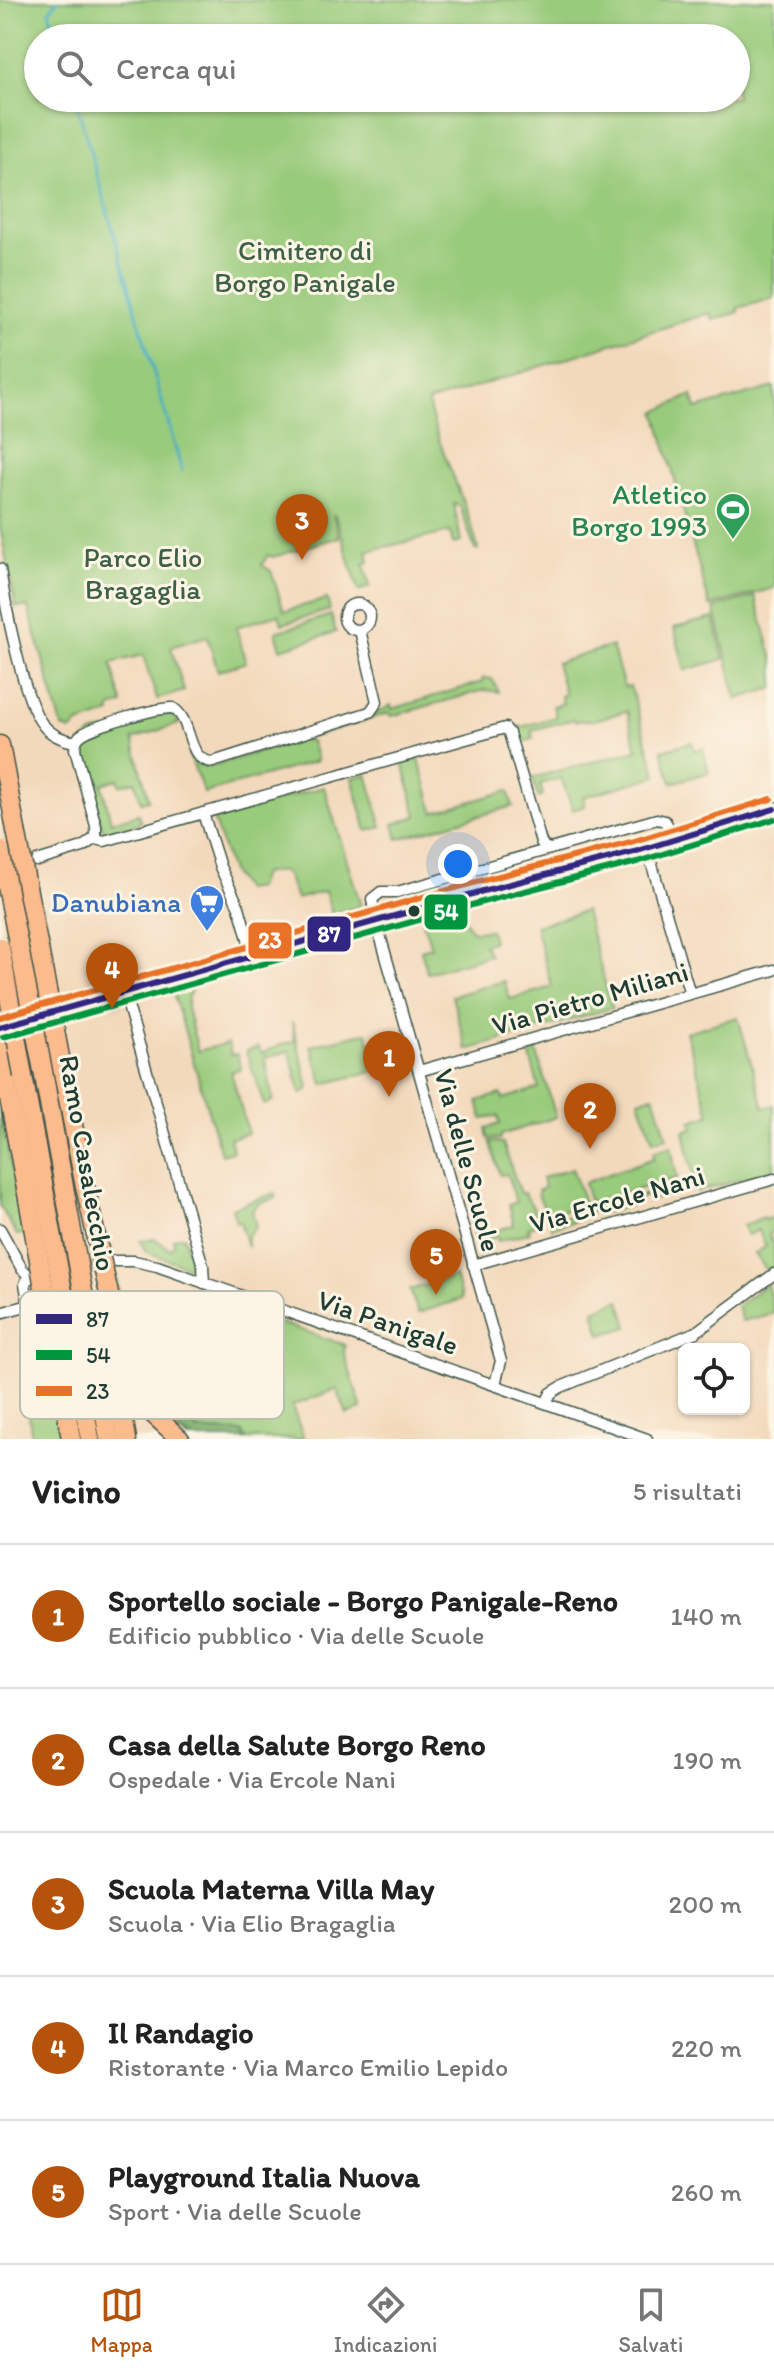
<!DOCTYPE html>
<html lang="it">
<head>
<meta charset="utf-8">
<style>
	:root { --surface:#fff; --page:#f2f2f2; --text:#222; --muted:#767676; --line:#e0e0e0; --accent:#b45309 }
	body { margin:0; font-family:Itim,sans-serif; background:var(--page); color:var(--text) }
	.controls { position:absolute; right:24px; bottom:24px; display:grid; overflow:hidden; border-radius:12px; box-shadow:0 2px 6px #0004 }
	.controls button { width:72px; height:72px; display:grid; place-items:center; padding:0; border:0; border-bottom:2px solid var(--line); background:var(--surface); color:var(--text); font:40px sans-serif }
	.you { position:absolute; left:458px; top:864px; width:28px; height:28px; margin:-20px; border:6px solid #fff; border-radius:50%; background:#1a73e8; box-shadow:0 0 0 12px #1a73e833 }
	.badge { display:grid; place-items:center; width:52px; height:52px; border-radius:50%; background:var(--accent); color:#fff; font-size:26px; font-weight:700 }
	.pin { position:absolute; translate:-50% -66px; filter:drop-shadow(0 2px 4px #0008) }
	.pin::after { content:''; position:absolute; top:42px; width:28px; height:24px; background:inherit; clip-path:polygon(0 0,100% 0,50% 100%) }
	.list { margin:0; padding:0; list-style:none }
	h2 { display:flex; justify-content:space-between; align-items:center; height:104px; margin:0; padding:0 32px; font-size:34px }
	h2 small { font-size:26px; font-weight:400; color:var(--muted) }
	.list li { display:grid; grid-template-columns:52px 1fr auto; gap:24px; align-items:center; box-sizing:border-box; height:144px; padding:0 32px; border-top:2px solid var(--line) }
	.list b { display:block; font-size:30px; white-space:nowrap }
	.list p { margin:0; font-size:26px; white-space:nowrap; color:var(--muted) }
	.list em { font-size:26px; font-style:normal; color:var(--muted) }
	.icon { flex:none; width:44px; height:44px; fill:none; stroke:currentColor; stroke-width:2; stroke-linecap:round; stroke-linejoin:round }
	.map { position:relative; flex:none; width:774px; height:1439px; overflow:hidden }
	.search { position:absolute; background:var(--surface); box-shadow:0 2px 6px #0004; left:24px; right:24px; top:24px; height:88px; display:flex; align-items:center; gap:20px; box-sizing:border-box; padding:0 28px; border-radius:44px; color:var(--muted); font-size:30px }
	.sheet { height:824px; background:var(--surface) }
	nav { display:flex; justify-content:space-around; align-items:center; box-sizing:border-box; height:112px; border-top:2px solid var(--line); background:var(--surface); font-size:22px; color:var(--muted) }
	nav a { display:grid; justify-items:center; gap:4px }
	nav .on { color:var(--accent) }
	.map>svg:first-child { display:block }
	.green { fill:#99cb7b; stroke:#5c8458; stroke-width:2; fill-rule:evenodd }
	.forest { fill:#7aaf6b; stroke:#4c7650; stroke-width:2 }
	.lines { fill:none; stroke-linecap:round; stroke-linejoin:round }
	.stream { stroke:#43adc2; stroke-width:3 }
	.street-tunnel { stroke:#c9baa0; stroke-width:10; stroke-dasharray:10 5; stroke-linecap:butt }
	.secondary-tunnel { stroke:#c9baa0; stroke-width:14; stroke-dasharray:14 7; stroke-linecap:butt }
	.street-casing { stroke:#3f5448; stroke-width:13 }
	.secondary-casing { stroke:#3f5448; stroke-width:17 }
	.highway-casing { stroke:#3f5448; stroke-width:21 }
	.street { stroke:#fff; stroke-width:10 }
	.secondary { stroke:#fde4d1; stroke-width:14 }
	.highway { stroke:#fbbb8d; stroke-width:18 }
	.highway-bridge-casing { stroke:#3f5448; stroke-width:21; stroke-linecap:butt }
	.highway-bridge { stroke:#fbbb8d; stroke-width:18 }
	.bus-1-casing { stroke:#fcf5e5; stroke-width:12 }
	.bus-2-casing { stroke:#fcf5e5; stroke-width:12 }
	.bus-3-casing { stroke:#fcf5e5; stroke-width:12 }
	.bus-1 { stroke:#312783; stroke-width:6 }
	.bus-2 { stroke:#009640; stroke-width:6 }
	.bus-3 { stroke:#e97228; stroke-width:6 }
	.bus-dot { fill:#1f3d34; stroke:#fcf5e5; stroke-width:3 }
	.labels { text-anchor:middle; dominant-baseline:central; stroke-width:6; stroke-linejoin:round; paint-order:stroke }
	.park-label { font-size:28px; fill:#3e6046; stroke:#fcf5e5 }
	.leisure-label { font-size:28px; fill:#27864d; stroke:#fcf5e5; text-anchor:end }
	.shop-label { font-size:28px; fill:#366cbe; stroke:#fcf5e5; text-anchor:end }
	.street-label { font-size:28px; fill:#1f3d34; stroke:#fcf5e5 }
	.key { fill:#fcf5e5; stroke:#babeb0; stroke-width:2 }
	.key-label { font-size:22px; fill:#1f3d34 }
	.line-badge { stroke:#fcf5e5; stroke-width:3 }
	.badge-label { font-size:22px; text-anchor:middle; font-weight:bold; fill:#fff }
</style>
</head>
<body>
<div class="map">
<svg width="774" height="1439" viewBox="0 0 774 1439">
	<rect width="100%" height="100%" fill="#fcf5e5"/>
	<filter id="ink" filterUnits="userSpaceOnUse"><feTurbulence type="fractalNoise" baseFrequency=".0125" numOctaves="2"/><feDisplacementMap in="SourceGraphic" scale="16" xChannelSelector="R" yChannelSelector="G"/><feConvolveMatrix kernelMatrix="1 2 1 2 8 2 1 2 1" color-interpolation-filters="sRGB"/></filter>
	<filter id="wash" filterUnits="userSpaceOnUse"><feTurbulence type="fractalNoise" baseFrequency=".006" numOctaves="4" result="noise"/><feDisplacementMap in="SourceGraphic" scale="32" xChannelSelector="R" yChannelSelector="G"/><feGaussianBlur stdDeviation="1.8" result="paint"/><feColorMatrix in="noise" values="0 0 0 0 0 0 0 0 0 0 0 0 0 0 0 0 0 1.4 0 .05"/><feComposite in="paint" operator="in"/></filter>
	<g filter="url(#wash)">
		<rect width="100%" height="100%" fill="#f3d9bb"/>
		<g class="green">
			<path d="M0,0H774V298L738,308L739,312L713,320L710,313L428,402C439,453 467,499 478,550H475L460,506L454,504L461,542L453,544L450,532L367,551L369,562L364,564L370,586L359,591L335,515H333L339,537L273,557L268,555L262,565L271,571L284,611L327,599L330,610L282,624L279,614L236,627L246,662L218,671L207,636L171,647L184,691L157,699L143,655L111,663L123,704L111,708V713L79,724L70,731L62,727L28,607H16L0,528ZM38,38H736V98H38Z"/>
			<polygon points="774,387 774,588 710,606 656,412 692,395 696,409"/>
			<polygon points="755,596 774,663 774,688 737,699 714,608"/>
			<polygon points="331,615 336,632 281,649 276,632"/>
			<polygon points="714,618 724,659 685,670 674,628"/>
			<polygon points="612,646 624,687 630,686 657,776 583,797 585,806 573,810 561,778 540,784 543,795 538,797 532,778 637,750 627,711 594,720 575,721 574,719 532,730 533,739 522,742 518,728 556,717 553,706 563,704 561,696 565,694 556,663"/>
			<path d="M483,678L492,679L499,692L485,690L391,716L389,713L312,737C335,723 367,720 391,705L392,709L482,682Z"/>
			<polygon points="162,714 173,715 179,724 133,739 149,800 141,802 135,781 120,785 118,779 102,784 111,822 139,814 141,822 103,833 82,754 82,743 92,734 106,730 109,739 119,737 117,727"/>
			<polygon points="306,738 307,741 311,741 317,761 204,793 188,752 198,765 208,767"/>
			<polygon points="692,742 695,750 703,748 709,772 672,783 662,750"/>
			<polygon points="419,759 434,812 508,791 513,806 398,839 394,824 417,816 403,763"/>
			<polygon points="367,774 382,827 367,831 352,778"/>
			<polygon points="324,787 361,906 332,914 325,891 296,899 287,875 280,871 262,874 257,888 244,890 231,872 213,818"/>
			<polygon points="462,911 467,925 473,931 490,930 493,941 484,945 490,955 427,973 421,950 431,947 422,918 439,913 446,918 450,917 450,913"/>
			<polygon points="585,911 612,1008 467,1050 452,996 504,981 510,999 552,987 535,926"/>
			<polygon points="195,980 188,997 187,1008 198,1051 228,1043 231,1055 237,1054 241,1069 231,1072 248,1133 230,1138 233,1151 221,1154 172,989"/>
			<polygon points="738,1017 764,1108 774,1105 774,1170 697,1192 684,1131 693,1128 691,1121 710,1115 686,1032"/>
			<polygon points="292,1022 309,1087 307,1091 301,1094 289,1051 265,1058 273,1101 264,1105 246,1051 258,1047 263,1054 274,1047 295,1041"/>
			<polygon points="367,1032 378,1070 323,1084 311,1046"/>
			<polygon points="536,1050 556,1117 501,1135 501,1139 488,1138 486,1128 500,1124 498,1116 483,1119 478,1101 501,1094 503,1099 539,1088 530,1056 531,1052"/>
			<polygon points="654,1095 667,1137 653,1141 639,1100"/>
			<polygon points="0,1109 24,1234 17,1235 0,1206"/>
			<polygon points="490,1141 503,1143 520,1193 524,1193 533,1207 538,1224 528,1228 530,1232 498,1241 496,1237 476,1242 474,1232 487,1233 514,1225 509,1205 516,1202 507,1174 500,1175"/>
			<polygon points="671,1146 677,1178 590,1203 584,1184 586,1182 654,1158 653,1152"/>
			<polygon points="572,1168 585,1205 547,1215 538,1194 538,1191 544,1187 542,1178"/>
			<polygon points="674,1186 677,1186 679,1192 650,1200 649,1195 631,1201 632,1205 599,1214 598,1210 581,1215 582,1219 551,1228 551,1221"/>
			<polygon points="275,1193 276,1198 259,1203 252,1210 256,1227 247,1236 247,1247 240,1222 236,1222 232,1208"/>
			<polygon points="763,1217 764,1220 774,1217 774,1229 769,1235 774,1246 774,1266 767,1271 755,1254 766,1246 758,1230 747,1236 743,1226"/>
			<polygon points="184,1236 192,1268 146,1252 140,1241 154,1238 170,1249 174,1244 173,1239"/>
			<path d="M113,1272H115L131,1350L141,1345L138,1332L160,1329V1343H168L170,1332L188,1336L186,1343L191,1345L192,1367L221,1360L225,1359L229,1342L242,1343L251,1339L260,1316L345,1345L344,1353L362,1409L347,1414L337,1389L292,1406L304,1439H246L242,1432H203C183,1425 178,1394 171,1376L159,1377V1369H149V1377L146,1378L131,1352L132,1364L150,1401L168,1421L192,1439H188C172,1426 154,1413 143,1395C122,1363 119,1309 113,1272Z"/>
			<polygon points="455,1276 462,1299 418,1313 410,1290"/>
			<polygon points="767,1284 774,1313 742,1321 737,1306"/>
			<polygon points="620,1300 628,1327 601,1335 594,1310"/>
			<polygon points="49,1371 62,1439 32,1439 26,1390 33,1381"/>
		</g>
		<path class="forest" d="M131,1351L146,1378L171,1376L185,1413L198,1431L242,1432L246,1439C229,1439 211,1439 195,1439C170,1435 130,1374 131,1351Z"/>
		<g class="lines">
			<g class="stream">
				<polyline points="57,38 49,11 58,0"/>
				<polyline points="75,98 182,471"/>
			</g>
		</g>
	</g>
	<g filter="url(#ink)">
		<g class="lines">
			<polyline class="street-tunnel" points="55,1274 105,1261"/>
			<polyline class="secondary-tunnel" points="0,1027 61,1010"/>
			<g class="street-casing">
				<g id="street">
					<path d="M0,569C5,603 23,701 43,725C51,735 63,740 76,742"/>
					<circle cx="357" cy="617" r="13"/>
					<polyline points="203,813 220,867 239,907 253,956"/>
					<polyline points="95,839 104,841 505,728 509,733 541,842 544,847 550,849"/>
					<polyline points="647,848 690,994"/>
					<path d="M37,861L83,847L96,837V826L75,749C76,743 75,741 79,737C87,727 159,707 173,708C194,721 185,761 213,762L370,712L377,702L360,630"/>
					<polyline points="124,992 203,1266 204,1283"/>
					<polyline points="419,1071 774,970"/>
					<polyline points="0,1229 22,1269 32,1278"/>
					<polyline points="111,1261 134,1261 157,1266 647,1439"/>
					<polyline points="473,1265 774,1179"/>
					<polyline points="0,1313 29,1305 25,1284 28,1276"/>
					<path d="M495,1384L501,1361L376,921L372,899L381,892H397L657,819L665,821C671,829 670,837 662,843"/>
					<polyline points="546,1403 551,1393 561,1387 696,1332 774,1274"/>
				</g>
			</g>
			<g class="secondary-casing">
				<polyline id="secondary" points="63,1009 483,891 634,852 774,809"/>
			</g>
			<g class="highway-casing">
				<g id="highway">
					<polyline points="0,745 16,830"/>
					<polyline points="0,1050 26,1188"/>
					<polyline points="62,1067 83,1177"/>
					<polyline points="43,1071 63,1181"/>
					<polyline points="23,1076 43,1184"/>
					<polyline points="127,1375 141,1403 180,1439"/>
					<polyline points="116,1376 127,1439"/>
					<polyline points="99,1380 109,1439"/>
					<polyline points="80,1384 90,1439"/>
					<polyline points="62,1388 71,1439"/>
				</g>
			</g>
			<use href="#street" class="street"/>
			<use href="#secondary" class="secondary"/>
			<use href="#highway" class="highway"/>
			<g class="highway-bridge-casing">
				<g id="highway-bridge">
					<polyline points="16,830 62,1067"/>
					<polyline points="0,850 43,1071"/>
					<polyline points="0,947 23,1076"/>
					<polyline points="83,1177 127,1375"/>
					<polyline points="63,1181 99,1380"/>
					<polyline points="43,1184 80,1384"/>
					<polyline points="26,1188 62,1388"/>
				</g>
			</g>
			<use href="#highway-bridge" class="highway-bridge"/>
			<g class="bus-1-casing">
				<polyline id="bus-1" points="0,1027 483,891 634,852 774,809"/>
			</g>
			<g class="bus-2-casing">
				<polyline id="bus-2" points="3,1037 486,901 637,862 774,819"/>
			</g>
			<g class="bus-3-casing">
				<polyline id="bus-3" points="0,1017 480,881 631,842 771,799"/>
			</g>
			<use href="#bus-1" class="bus-1"/>
			<use href="#bus-2" class="bus-2"/>
			<use href="#bus-3" class="bus-3"/>
		</g>
	</g>
	<defs>
		<g id="stadium-pin" transform="scale(1.8)"><path d="M0 17L-7.5 6A9.5 9.5 0 1 1 7.5 6Z" fill="#2e9e5b" stroke="#fcf5e5"/><path d="M0-5a6.5 5 0 1 0 0 10a6.5 5 0 1 0 0-10ZM-3.5-1.8h7v3.6h-7Z" fill="#fff"/></g>
		<g id="supermarket-pin" transform="scale(1.8)"><path d="M0 17L-7.5 6A9.5 9.5 0 1 1 7.5 6Z" fill="#3f7fe0" stroke="#fcf5e5"/><path d="M-6-5.5h2.5l.6 2H6L4.5 2H-2.5L-4.4-4H-6ZM-1.5 3.2a1.3 1.3 0 1 0 .1 0ZM3 3.2a1.3 1.3 0 1 0 .1 0Z" fill="#fff"/></g>
	</defs>
	<g fill-rule="evenodd">
		<use href="#stadium-pin" x="733" y="510"/>
		<use href="#supermarket-pin" x="207" y="902"/>
	</g>
	<circle class="bus-dot" cx="414" cy="911" r="7"/>
	<g class="labels">
		<g class="park-label">
			<text x="305" y="250">Cimitero di<tspan x="305" dy="32">Borgo Panigale</tspan></text>
			<text x="143" y="557">Parco Elio<tspan x="143" dy="32">Bragaglia</tspan></text>
		</g>
		<g class="leisure-label">
			<text x="707" y="494">Atletico<tspan x="707" dy="32">Borgo 1993</tspan></text>
		</g>
		<g class="shop-label">
			<text x="181" y="902">Danubiana</text>
		</g>
		<g class="street-label">
			<text transform="translate(590 998) rotate(-16)">Via Pietro Miliani</text>
			<text transform="translate(468 1160) rotate(75)">Via delle Scuole</text>
			<text transform="translate(88 1163) rotate(80)">Ramo Casalecchio</text>
			<text transform="translate(617 1199) rotate(-16)">Via Ercole Nani</text>
			<text transform="translate(388 1322) rotate(19)">Via Panigale</text>
		</g>
	</g>
	<rect x="20" y="1291" width="264" height="128" rx="12" class="key"/>
	<rect x="36" y="1314" width="36" height="10" fill="#312783"/>
	<rect x="36" y="1350" width="36" height="10" fill="#009640"/>
	<rect x="36" y="1386" width="36" height="10" fill="#e97228"/>
	<g class="key-label">
		<text x="86" y="1327">87</text>
		<text x="86" y="1363">54</text>
		<text x="86" y="1399">23</text>
	</g>
	<g class="line-badge">
		<rect x="423" y="893" width="46" height="38" rx="8" fill="#009640"/>
		<rect x="306" y="915" width="46" height="38" rx="8" fill="#312783"/>
		<rect x="247" y="921" width="46" height="39" rx="8" fill="#e97228"/>
	</g>
	<g class="badge-label">
		<text x="446" y="920">54</text>
		<text x="329" y="942">87</text>
		<text x="270" y="948">23</text>
	</g>
</svg>
<div class="controls">
<button><svg class="icon" aria-label="locate" viewBox="0 0 24 24"><circle cx="12" cy="12" r="6"/><path d="M12 2v4M12 18v4M2 12h4M18 12h4"/></svg></button>
</div>
<div class="you"></div>
<div class="pin badge" style="left:389px;top:1097px">1</div>
<div class="pin badge" style="left:590px;top:1149px">2</div>
<div class="pin badge" style="left:302px;top:560px">3</div>
<div class="pin badge" style="left:112px;top:1009px">4</div>
<div class="pin badge" style="left:436px;top:1295px">5</div>
<div class="search"><svg class="icon" aria-label="search" viewBox="0 0 24 24"><circle cx="10" cy="10" r="6"/><path d="M15 15l6 6"/></svg>Cerca qui</div>
</div>
<section class="sheet">
<h2>Vicino<small>5 risultati</small></h2>
<ul class="list">
<li><span class="badge">1</span><div><b>Sportello sociale - Borgo Panigale-Reno</b><p>Edificio pubblico · Via delle Scuole</p></div><em>140 m</em></li>
<li><span class="badge">2</span><div><b>Casa della Salute Borgo Reno</b><p>Ospedale · Via Ercole Nani</p></div><em>190 m</em></li>
<li><span class="badge">3</span><div><b>Scuola Materna Villa May</b><p>Scuola · Via Elio Bragaglia</p></div><em>200 m</em></li>
<li><span class="badge">4</span><div><b>Il Randagio</b><p>Ristorante · Via Marco Emilio Lepido</p></div><em>220 m</em></li>
<li><span class="badge">5</span><div><b>Playground Italia Nuova</b><p>Sport · Via delle Scuole</p></div><em>260 m</em></li>
</ul>
</section>
<nav>
<a class="on"><svg class="icon" aria-label="map" viewBox="0 0 24 24"><path d="M3 6l6-2 6 2 6-2v14l-6 2-6-2-6 2zM9 4v14M15 6v14"/></svg>Mappa</a>
<a><svg class="icon" aria-label="directions" viewBox="0 0 24 24"><path d="M12 3l9 9-9 9-9-9zM9 14v-3h6M13 9l2 2-2 2"/></svg>Indicazioni</a>
<a><svg class="icon" aria-label="saved" viewBox="0 0 24 24"><path d="M7 4h10v16l-5-4-5 4z"/></svg>Salvati</a>
</nav>
</body>
</html>
